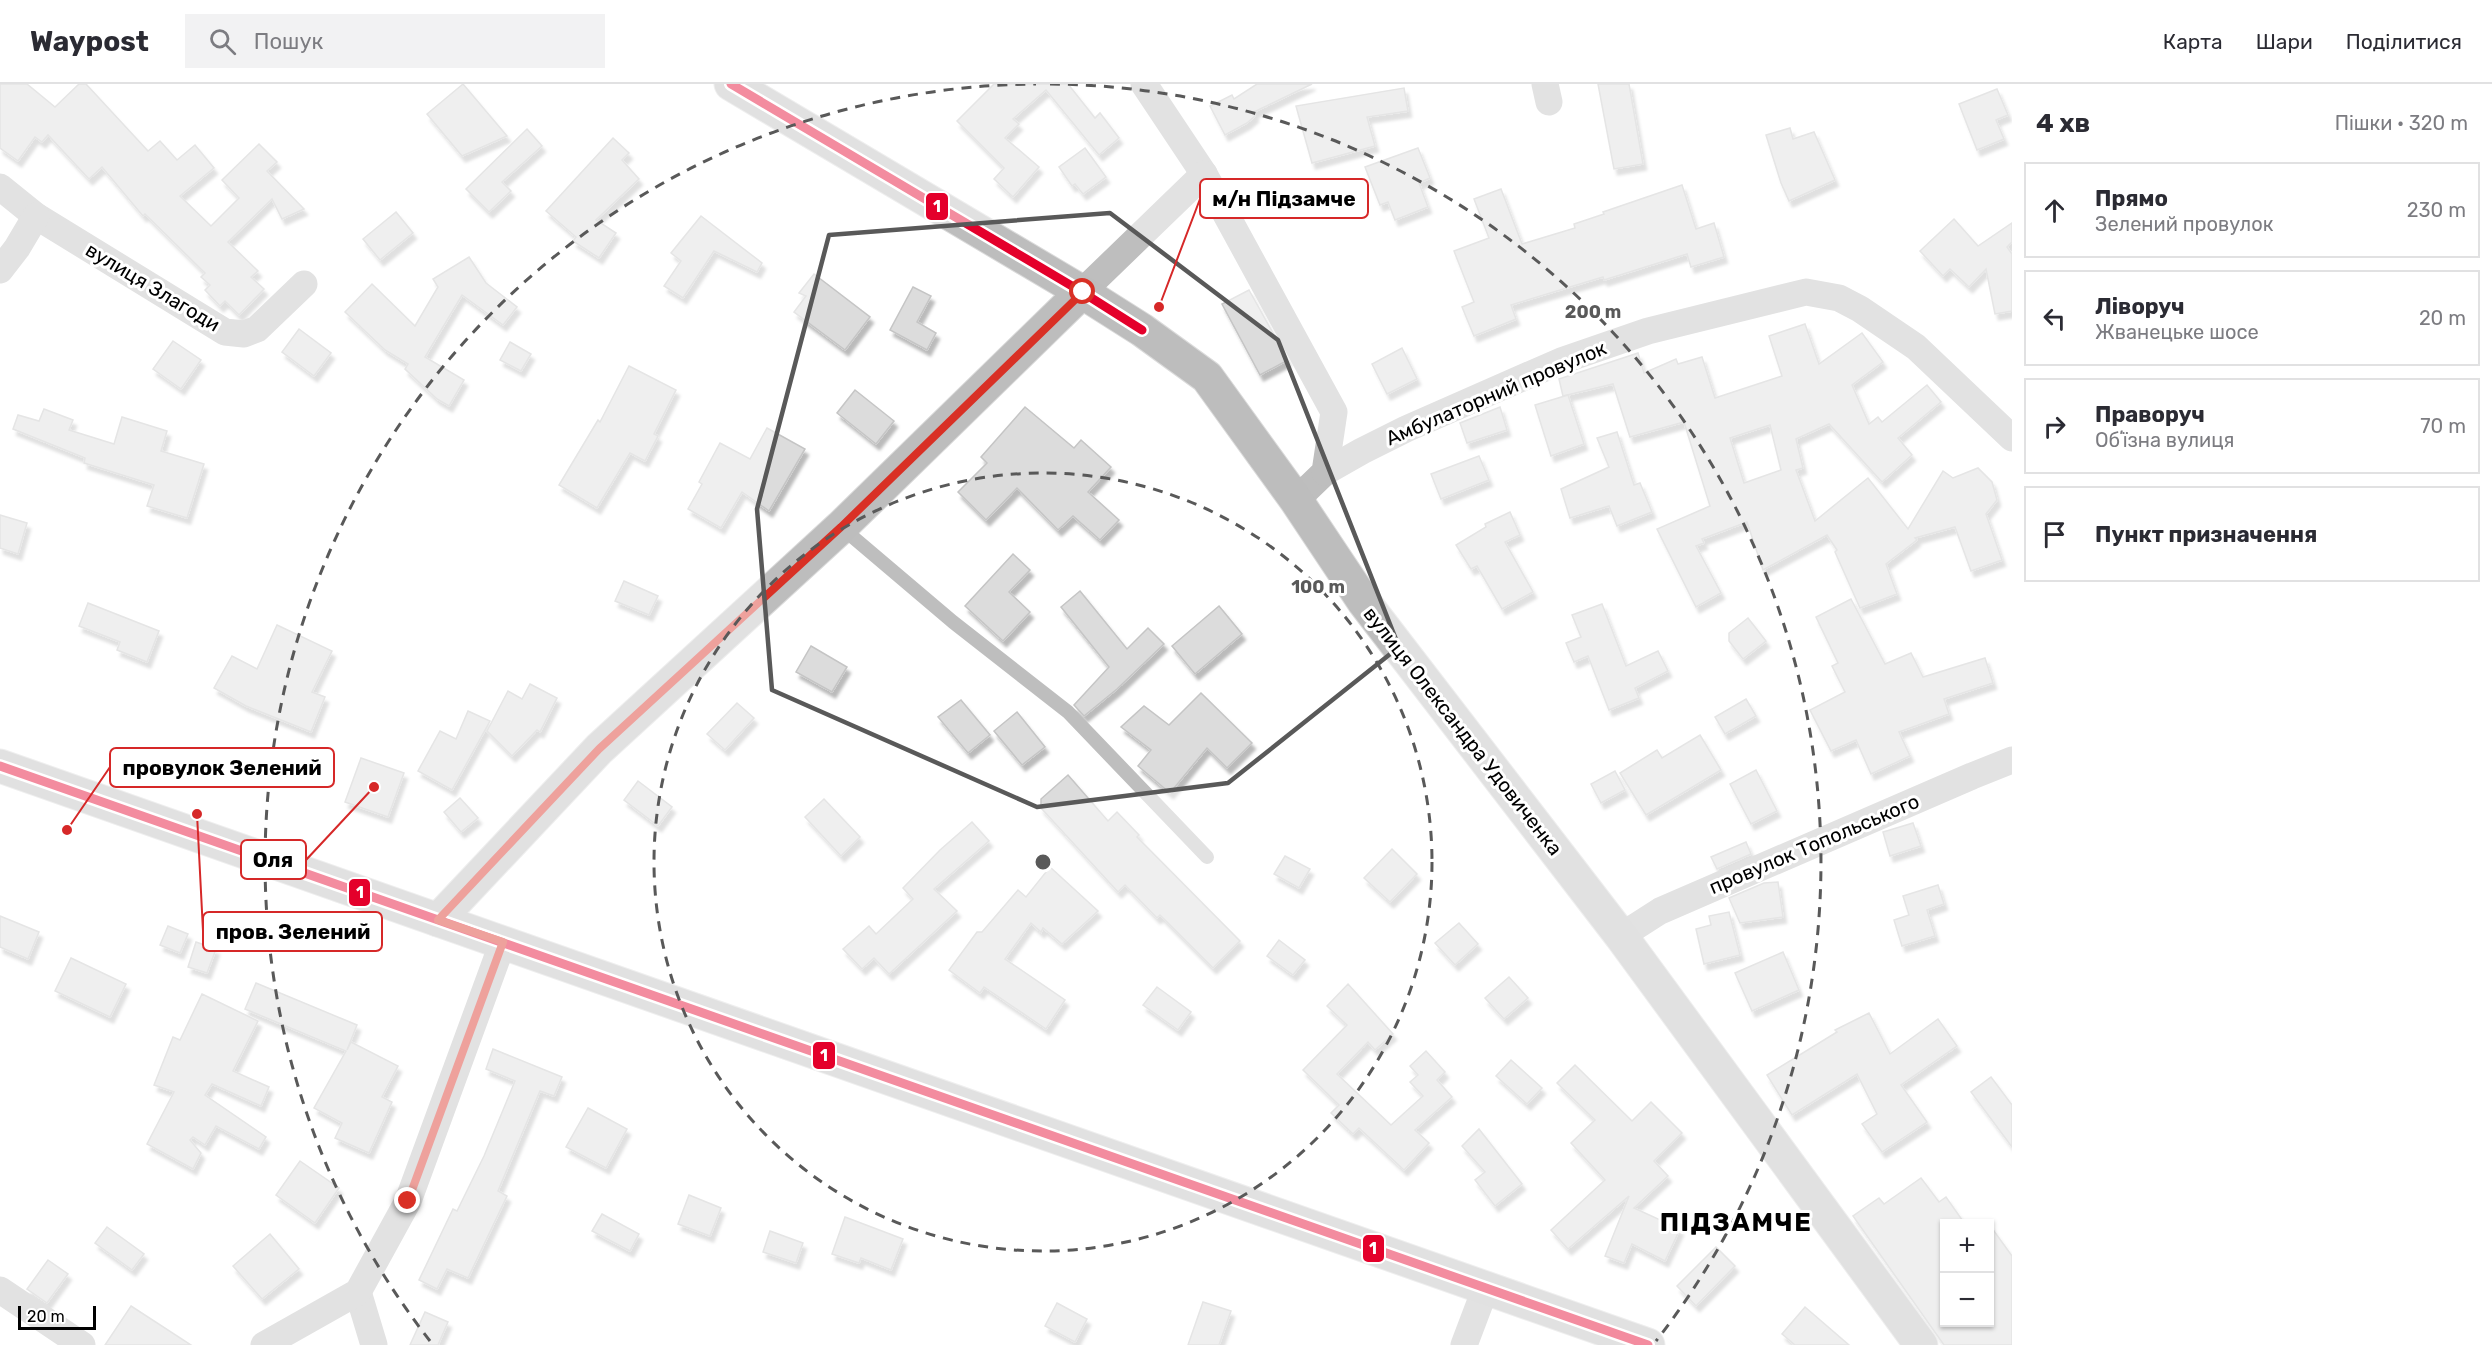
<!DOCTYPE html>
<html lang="uk">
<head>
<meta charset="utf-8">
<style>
	:root { --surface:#fff; --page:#f2f2f3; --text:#2b2b33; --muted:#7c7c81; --line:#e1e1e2 }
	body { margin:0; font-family:Rubik,sans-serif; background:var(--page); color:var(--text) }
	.controls { position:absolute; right:18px; bottom:18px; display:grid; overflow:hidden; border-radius:0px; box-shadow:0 2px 4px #0004 }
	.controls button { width:54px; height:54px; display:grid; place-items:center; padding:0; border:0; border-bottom:2px solid var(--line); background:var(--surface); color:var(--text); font:30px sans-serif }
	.scale { position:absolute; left:18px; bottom:15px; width:78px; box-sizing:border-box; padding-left:6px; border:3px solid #000; border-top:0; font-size:16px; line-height:21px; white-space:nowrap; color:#000; -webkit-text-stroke:4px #fff; paint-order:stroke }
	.stop { position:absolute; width:18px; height:18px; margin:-14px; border:4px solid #d93025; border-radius:50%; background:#fff }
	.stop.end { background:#d93025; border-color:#fff; box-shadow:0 2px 6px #0008 }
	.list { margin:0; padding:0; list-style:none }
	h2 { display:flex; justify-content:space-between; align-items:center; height:78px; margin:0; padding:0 24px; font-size:26px }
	h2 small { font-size:20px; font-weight:400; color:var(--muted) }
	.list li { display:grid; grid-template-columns:39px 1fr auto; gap:18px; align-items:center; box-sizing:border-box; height:96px; margin:0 12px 12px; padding:0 12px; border:2px solid var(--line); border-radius:0px }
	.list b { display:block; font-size:22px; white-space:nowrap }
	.list p { margin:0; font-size:20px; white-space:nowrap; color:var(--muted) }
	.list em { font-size:20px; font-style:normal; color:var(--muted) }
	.icon { flex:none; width:33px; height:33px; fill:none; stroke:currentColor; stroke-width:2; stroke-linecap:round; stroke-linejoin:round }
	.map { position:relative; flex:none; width:2012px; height:1261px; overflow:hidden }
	header { display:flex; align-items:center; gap:36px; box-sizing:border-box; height:84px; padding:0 30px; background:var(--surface); border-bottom:2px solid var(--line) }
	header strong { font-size:28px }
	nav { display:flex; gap:33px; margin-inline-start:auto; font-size:21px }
	.search { width:420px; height:54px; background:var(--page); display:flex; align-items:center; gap:15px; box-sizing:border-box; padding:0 21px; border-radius:0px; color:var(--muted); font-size:22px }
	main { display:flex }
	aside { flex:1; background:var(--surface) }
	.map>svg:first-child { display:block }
	.building { fill:#dcdcdc; stroke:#c5c5c5; stroke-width:1.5; fill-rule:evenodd; filter:url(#shadow) }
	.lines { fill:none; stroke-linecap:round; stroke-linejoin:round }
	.primary-casing { stroke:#dbdbdb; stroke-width:35 }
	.service { stroke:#bebebe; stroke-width:14 }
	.minor { stroke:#bebebe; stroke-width:27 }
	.primary { stroke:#bdbdbd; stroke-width:33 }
	.bus-1-casing { stroke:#fff; stroke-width:14 }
	.bus-1 { stroke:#e4002b; stroke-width:9 }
	.route { stroke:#d93025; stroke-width:8 }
	.marked { fill:none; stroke:#595959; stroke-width:4.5; stroke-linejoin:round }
	.ring { fill:none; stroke:#595959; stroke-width:3; stroke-dasharray:10 8 }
	.labels { text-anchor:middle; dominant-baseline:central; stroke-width:6; stroke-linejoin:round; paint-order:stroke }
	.street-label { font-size:20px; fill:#000; stroke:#fff }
	.district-label { font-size:26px; font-weight:bold; letter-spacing:1.5px; fill:#000; stroke:#fff }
	.centre { fill:#595959; stroke:#fff; stroke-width:3 }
	.ring-label { font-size:18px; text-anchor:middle; font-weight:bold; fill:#595959; stroke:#fff; stroke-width:6; stroke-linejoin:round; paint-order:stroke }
	.leader { fill:none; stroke:#d62828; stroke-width:2 }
	.callout-dot { fill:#d62828; stroke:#fff; stroke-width:2 }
	.callout { fill:#fff; stroke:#d62828; stroke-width:2 }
	.callout-label { font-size:21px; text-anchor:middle; font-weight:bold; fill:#000 }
	.line-badge { stroke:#fff; stroke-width:2 }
	.badge-label { font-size:16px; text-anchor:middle; font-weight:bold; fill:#fff }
</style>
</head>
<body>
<header>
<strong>Waypost</strong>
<div class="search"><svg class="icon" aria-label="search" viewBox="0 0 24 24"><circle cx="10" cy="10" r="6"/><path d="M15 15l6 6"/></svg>Пошук</div>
<nav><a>Карта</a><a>Шари</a><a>Поділитися</a></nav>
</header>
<main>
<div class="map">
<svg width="2012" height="1261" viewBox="0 0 2012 1261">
	<defs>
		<filter id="shadow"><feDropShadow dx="3.5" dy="6" stdDeviation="1.5" flood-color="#0004"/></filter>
	</defs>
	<rect width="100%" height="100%" fill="#fff"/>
	<g class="building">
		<polygon points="0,0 27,0 55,23 79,0 86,0 148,67 160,57 177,76 195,61 214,84 180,112 211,142 239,114 222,96 259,60 277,78 267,87 304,125 282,135 272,115 228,158 258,187 251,193 264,205 239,231 225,217 220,222 205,206 210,201 201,193 205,189 145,130 143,132 102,83 89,95 48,51 42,58 35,53 18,77 0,64"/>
		<polygon points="463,0 507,52 462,72 427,30"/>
		<polygon points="994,0 1068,0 1095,34 1100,29 1119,54 1099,71 1046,6 1013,35 1019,40 1005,54 1039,83 1013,113 994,95 1004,84 957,37"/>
		<polygon points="1257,0 1312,0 1254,28 1255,32 1247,39 1225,51 1210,22 1232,11 1234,15"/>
		<polygon points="1598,0 1629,0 1643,80 1614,85"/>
		<polygon points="1404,4 1408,27 1367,33 1375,62 1312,79 1296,22"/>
		<polygon points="1997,5 2008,31 1996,36 2004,55 1977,66 1959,20"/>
		<polygon points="1790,44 1793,55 1814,48 1835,96 1789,117 1781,99 1766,51"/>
		<polygon points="527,45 542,62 502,98 511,107 489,128 466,105"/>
		<polygon points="613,54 629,69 622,76 639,95 596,136 616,149 599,174 573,157 576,153 546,127"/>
		<polygon points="1085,64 1106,93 1083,110 1075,100 1072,102 1059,83"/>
		<polygon points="1418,64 1430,94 1419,99 1428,123 1395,136 1388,118 1380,121 1365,83"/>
		<polygon points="1682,101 1696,145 1714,139 1724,173 1691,183 1687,170 1604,196 1603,193 1511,221 1516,235 1474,252 1462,223 1474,218 1454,167 1489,154 1474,115 1501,105 1522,160 1575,144 1574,140 1604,130 1603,128"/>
		<polygon points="396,128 413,149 380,176 363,155"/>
		<polygon points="701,132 762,179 757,188 714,167 683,214 664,202 681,177 671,169"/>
		<polygon points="1954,135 1978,162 2012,139 2012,158 2007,163 2012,170 2012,227 1995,230 1986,185 1969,203 1950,185 1943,192 1920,167"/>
		<polygon points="469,173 486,199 517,223 503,241 462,211 425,273 464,296 449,322 437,315 405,285 408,280 385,266 345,228 372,200 415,242 438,203 433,195"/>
		<polygon points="814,190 870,233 845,266 794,228 806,212 799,209"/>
		<polygon points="913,203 931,212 917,238 936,249 927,266 890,246"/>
		<polygon points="1249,206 1288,276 1260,291 1222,220"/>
		<path d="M1805,240L1819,280L1862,249L1883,278L1852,301L1869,340L1878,333L1882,338L1927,301L1941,318L1898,354L1912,371L1882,398L1829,340L1796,355L1803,384L1796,386L1815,437L1868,394L1908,445L1943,387L1953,394L1978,384L1992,398L1997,416L1986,430L2002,476L1971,487L1955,443L1915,454L1917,456L1886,480L1897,510L1860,524L1835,468L1837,466L1827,451L1763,486L1747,438L1702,455L1704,459L1696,462L1721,509L1696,523L1657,445L1710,422L1684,338L1630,353L1613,300L1563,312L1559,295L1638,269L1644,289L1676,275L1678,280L1702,273L1715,314L1782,292L1769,252ZM1770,341L1781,386L1744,399L1730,354Z"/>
		<polygon points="299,245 331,269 314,292 282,268"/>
		<polygon points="173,257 201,276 181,305 153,285"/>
		<polygon points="510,258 531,270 521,287 500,276"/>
		<polygon points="1402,264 1417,295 1387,310 1372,280"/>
		<polygon points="629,282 676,306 654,350 658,352 645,377 630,369 597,424 559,401 598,336 600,338"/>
		<polygon points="855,306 894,337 876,360 837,329"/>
		<polygon points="1568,311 1584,360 1551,372 1535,321"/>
		<polygon points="1025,323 1074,364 1081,356 1111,383 1088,408 1119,436 1100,456 1073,432 1058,446 1017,404 986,436 958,408 987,379 981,373"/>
		<polygon points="1500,323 1507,346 1467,359 1460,339"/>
		<polygon points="44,325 73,336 69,346 114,360 122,333 167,347 161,367 204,380 187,434 147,422 154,401 84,379 85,374 13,345 18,331 39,337"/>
		<polygon points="767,344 805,365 769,427 742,408 721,444 688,425 702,400 699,398 720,359 750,375"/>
		<polygon points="1617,348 1634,401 1640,399 1652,428 1617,442 1609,422 1570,434 1561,405 1609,383 1597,354"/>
		<polygon points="1479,372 1489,396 1441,415 1431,390"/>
		<polygon points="1510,428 1520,451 1505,458 1533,508 1502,525 1477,482 1471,485 1456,461 1486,443 1485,440"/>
		<polygon points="0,431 27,439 18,470 0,464"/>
		<polygon points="1013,470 1030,486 1009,508 1030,528 1003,557 965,522"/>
		<polygon points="624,497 658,512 649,531 615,517"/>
		<polygon points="1080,507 1127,565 1148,544 1164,560 1117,605 1084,632 1074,621 1109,583 1061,523"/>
		<polygon points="1851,515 1885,580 1911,569 1923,593 1985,574 1993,599 1944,615 1949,630 1899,648 1910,672 1871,690 1856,656 1831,667 1810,626 1845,608 1832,582 1838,579 1816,533"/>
		<polygon points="88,519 159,547 147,578 117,566 120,558 79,542"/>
		<polygon points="1602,520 1626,582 1658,567 1668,587 1635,604 1639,614 1609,626 1588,572 1574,578 1566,559 1581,553 1572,531"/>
		<polygon points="1219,522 1242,550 1195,590 1172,562"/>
		<polygon points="1748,534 1766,557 1743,575 1729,557 1729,549"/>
		<polygon points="277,541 332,567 312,608 325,613 311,648 246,622 214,604 232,572 257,585"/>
		<polygon points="811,562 847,583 832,608 796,588"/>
		<polygon points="530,600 557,614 540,648 537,646 512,672 487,647 508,607 522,615"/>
		<polygon points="1201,609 1252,659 1227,684 1207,664 1170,709 1138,682 1151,666 1121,643 1144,622 1169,641"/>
		<polygon points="1746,615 1756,632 1725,650 1715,633"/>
		<polygon points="961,616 990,651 968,669 938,633"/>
		<polygon points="737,619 754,634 725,666 707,650"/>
		<polygon points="468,627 490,637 452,706 418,687 440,647 456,655"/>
		<polygon points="1017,628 1045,663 1022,681 994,647"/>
		<polygon points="1700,651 1721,686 1646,731 1620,689 1657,666 1662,674"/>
		<polygon points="361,674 404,689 388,733 345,718"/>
		<polygon points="1756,686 1777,727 1751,740 1730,700"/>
		<polygon points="1615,687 1625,706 1601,719 1591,700"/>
		<polygon points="1068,691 1108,737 1117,728 1139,751 1137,753 1240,857 1213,884 1160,831 1157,834 1125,801 1118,808 1041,724 1041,715"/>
		<polygon points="638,697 672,723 658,742 624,716"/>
		<polygon points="460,714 478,734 461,748 444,728"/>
		<polygon points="824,715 860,753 841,772 805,733"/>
		<polygon points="972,738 989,757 934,805 957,827 889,890 874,874 862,885 843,865 869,842 876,850 913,815 903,804 940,766"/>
		<polygon points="1913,739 1921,762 1890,772 1883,748"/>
		<polygon points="1746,758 1751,770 1717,785 1711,773"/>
		<polygon points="1392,765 1417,790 1390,818 1364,794"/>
		<polygon points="1285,772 1310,785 1299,804 1274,790"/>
		<polygon points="1050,783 1098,827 1062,860 1043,844 1041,848 1031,839 1005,875 1065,916 1046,945 984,903 980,909 949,886 977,848 982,848 1018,806 1026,813"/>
		<polygon points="1778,798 1783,833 1740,839 1729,814 1764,799"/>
		<polygon points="1938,801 1944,820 1927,826 1935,852 1902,862 1894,836 1909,831 1903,812"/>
		<polygon points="1729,828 1740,871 1704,880 1696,845 1711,841 1709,832"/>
		<polygon points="0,832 39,848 28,875 0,863"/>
		<polygon points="1459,839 1478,860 1455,881 1435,859"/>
		<polygon points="168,842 188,850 180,869 160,861"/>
		<polygon points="1279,856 1305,876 1293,891 1267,872"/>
		<polygon points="196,858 216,865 207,889 188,883"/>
		<polygon points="1783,868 1799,906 1752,927 1735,889"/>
		<polygon points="71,874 126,900 110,933 55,907"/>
		<polygon points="1509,893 1528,914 1504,935 1485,914"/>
		<polygon points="256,899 357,941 347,966 351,958 398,982 382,1013 392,1018 369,1069 335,1054 342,1039 314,1024 346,967 245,925"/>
		<polygon points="1348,900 1393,950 1375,966 1368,958 1337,990 1391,1041 1423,1012 1410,998 1418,991 1410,982 1426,967 1445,988 1437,996 1452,1013 1415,1046 1429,1059 1404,1086 1359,1044 1353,1050 1331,1029 1339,1021 1303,986 1347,941 1327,922"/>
		<polygon points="1157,903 1191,928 1178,946 1143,921"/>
		<polygon points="202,910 258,937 233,987 269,1003 261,1022 212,1000 205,1011 266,1053 259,1065 216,1042 205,1061 193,1053 190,1056 201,1069 193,1085 147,1060 174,1008 154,1001 173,953 180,956"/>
		<polygon points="1869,929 1890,970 1938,935 1957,962 1901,1001 1927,1038 1882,1068 1862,1040 1877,1030 1857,990 1792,1031 1767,991 1837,948 1835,946"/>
		<polygon points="493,965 562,993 554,1012 540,1007 498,1107 507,1112 468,1194 447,1185 437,1205 419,1196 453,1125 457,1127 484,1072 515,997 486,985"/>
		<polygon points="1511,976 1542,1004 1527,1020 1496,992"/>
		<polygon points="1575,981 1632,1037 1651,1018 1682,1049 1654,1077 1668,1092 1634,1124 1680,1145 1665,1177 1632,1160 1624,1179 1605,1172 1629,1112 1568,1165 1551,1146 1605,1096 1571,1059 1595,1036 1557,999"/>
		<polygon points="1991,993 2012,1021 2012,1063 1971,1008"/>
		<polygon points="588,1024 627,1045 606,1084 566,1063"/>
		<polygon points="1479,1045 1522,1100 1495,1122 1475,1096 1485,1088 1462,1062"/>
		<polygon points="300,1077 339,1104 315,1139 276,1111"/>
		<polygon points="1921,1094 1939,1118 1946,1113 1965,1140 1944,1140 1944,1239 1989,1239 1989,1140 2012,1172 2012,1261 1944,1261 1853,1132 1879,1114 1884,1120"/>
		<polygon points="689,1111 721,1124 710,1152 678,1140"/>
		<polygon points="602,1130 639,1150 630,1167 592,1147"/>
		<polygon points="845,1133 903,1155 891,1186 861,1174 859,1179 832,1170"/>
		<polygon points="107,1143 144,1170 132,1186 95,1159"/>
		<polygon points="770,1147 803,1159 796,1179 763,1168"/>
		<polygon points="270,1150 299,1185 262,1215 233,1182"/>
		<polygon points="1716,1163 1735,1182 1696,1222 1677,1202"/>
		<polygon points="48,1176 68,1190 47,1219 27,1205"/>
		<polygon points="1203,1218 1231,1227 1219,1261 1188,1261"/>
		<polygon points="1057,1219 1087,1235 1075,1258 1045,1242"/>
		<polygon points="131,1222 191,1261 105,1261"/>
		<polygon points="1805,1223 1849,1261 1795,1261 1782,1250"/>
		<polygon points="425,1228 448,1238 438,1261 410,1261"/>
	</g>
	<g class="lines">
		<g class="primary-casing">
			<g id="primary">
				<polyline points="731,0 1082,208 1142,246 1207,293 1296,416 1364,518 1621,852 1921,1261"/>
				<polyline points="0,682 1648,1261"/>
				<polyline points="438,836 599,665 841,443 1082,208"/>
			</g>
		</g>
		<polyline class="service" points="841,443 953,538 1068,628 1207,773"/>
		<g class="minor">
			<polyline points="1144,0 1204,90 1334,328 1325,388 1296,416"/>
			<polyline points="1545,0 1549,18"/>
			<polyline points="0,103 36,132 225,248 244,250 257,245 304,200"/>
			<polyline points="0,186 17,164 36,132"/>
			<polyline points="1082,208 1204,90"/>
			<polyline points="1325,388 1362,367 1406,345 1561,277 1648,247 1806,208 1839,214 1860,225 1916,263 2012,354"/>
			<polyline points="1621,852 1660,827 1972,692 2012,676"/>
			<polyline points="0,1206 82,1261"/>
			<polyline points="358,1208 374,1261"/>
			<polyline points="264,1261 358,1208 408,1117 503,858"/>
			<polyline points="1464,1261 1486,1203"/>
		</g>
		<use href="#primary" class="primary"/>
		<g class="bus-1-casing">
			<g id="bus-1">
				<polyline points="731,0 1082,208 1142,246"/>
				<polyline points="0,682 1648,1261"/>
			</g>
		</g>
		<use href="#bus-1" class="bus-1"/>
	</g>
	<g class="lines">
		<polyline class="route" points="408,1117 503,858 438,836 599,665 841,443 1083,208"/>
	</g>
	<path d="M0 0H2012V1261H0ZM1110,129L1278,256L1399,563L1228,699L1037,723L772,606L757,425L829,151Z" fill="#fff" fill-opacity=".55" fill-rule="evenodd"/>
	<path class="marked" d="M1110,129L1278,256L1399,563L1228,699L1037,723L772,606L757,425L829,151Z"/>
	<g class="ring">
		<circle cx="1043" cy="778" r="389"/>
		<path d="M430 1257A778 778 0 0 1 1036 0M1050 0A778 778 0 0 1 1656 1257"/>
	</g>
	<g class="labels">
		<g class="street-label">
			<text transform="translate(153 203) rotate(31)">вулиця Злагоди</text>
			<text transform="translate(1496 309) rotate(-23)">Амбулаторний провулок</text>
			<text transform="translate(1463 647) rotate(52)">вулиця Олександра Удовиченка</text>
			<text transform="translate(1814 760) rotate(-23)">провулок Топольського</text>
		</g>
		<g class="district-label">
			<text x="1736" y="1138">ПІДЗАМЧЕ</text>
		</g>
	</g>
	<circle cx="1043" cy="778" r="9" class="centre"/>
	<g class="ring-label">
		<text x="1593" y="234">200 m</text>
		<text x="1318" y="509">100 m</text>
	</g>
	<path class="leader" d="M1159 223L1200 115M67 746L110 683M374 703L306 776M197 730L203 847"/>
	<g class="callout-dot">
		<circle cx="1159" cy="223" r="6"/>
		<circle cx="67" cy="746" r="6"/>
		<circle cx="374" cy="703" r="6"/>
		<circle cx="197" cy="730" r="6"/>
	</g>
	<g class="callout">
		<rect x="1200" y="95" width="168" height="39" rx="6"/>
		<rect x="110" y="664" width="224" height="39" rx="6"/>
		<rect x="241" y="756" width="65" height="39" rx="6"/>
		<rect x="203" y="828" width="179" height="39" rx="6"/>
	</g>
	<g class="callout-label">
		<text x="1284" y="122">м/н Підзамче</text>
		<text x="222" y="691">провулок Зелений</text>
		<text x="273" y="783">Оля</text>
		<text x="293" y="855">пров. Зелений</text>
	</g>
	<g class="line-badge">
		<rect x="925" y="108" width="24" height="29" rx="6" fill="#e4002b"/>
		<rect x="348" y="794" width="23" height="29" rx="6" fill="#e4002b"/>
		<rect x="812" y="957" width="24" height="29" rx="6" fill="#e4002b"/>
		<rect x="1362" y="1150" width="23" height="29" rx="6" fill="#e4002b"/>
	</g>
	<g class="badge-label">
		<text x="937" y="128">1</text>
		<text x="360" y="814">1</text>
		<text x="824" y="977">1</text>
		<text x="1373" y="1170">1</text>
	</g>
</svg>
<div class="controls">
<button>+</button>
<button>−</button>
</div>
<div class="scale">20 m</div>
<div class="stop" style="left:1083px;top:208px"></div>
<div class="stop end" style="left:408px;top:1117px"></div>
</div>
<aside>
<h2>4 хв<small>Пішки · 320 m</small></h2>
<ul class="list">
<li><svg class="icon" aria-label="ahead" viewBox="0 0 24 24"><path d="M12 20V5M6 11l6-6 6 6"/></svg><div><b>Прямо</b><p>Зелений провулок</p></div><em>230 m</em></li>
<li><svg class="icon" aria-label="left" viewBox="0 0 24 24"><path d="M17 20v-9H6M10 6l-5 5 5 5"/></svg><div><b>Ліворуч</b><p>Жванецьке шосе</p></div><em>20 m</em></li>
<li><svg class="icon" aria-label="right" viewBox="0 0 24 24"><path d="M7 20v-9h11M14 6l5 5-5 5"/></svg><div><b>Праворуч</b><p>Обʼїзна вулиця</p></div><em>70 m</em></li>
<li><svg class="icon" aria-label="arrive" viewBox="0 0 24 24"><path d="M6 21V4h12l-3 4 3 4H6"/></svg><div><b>Пункт призначення</b></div></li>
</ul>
</aside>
</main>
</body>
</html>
